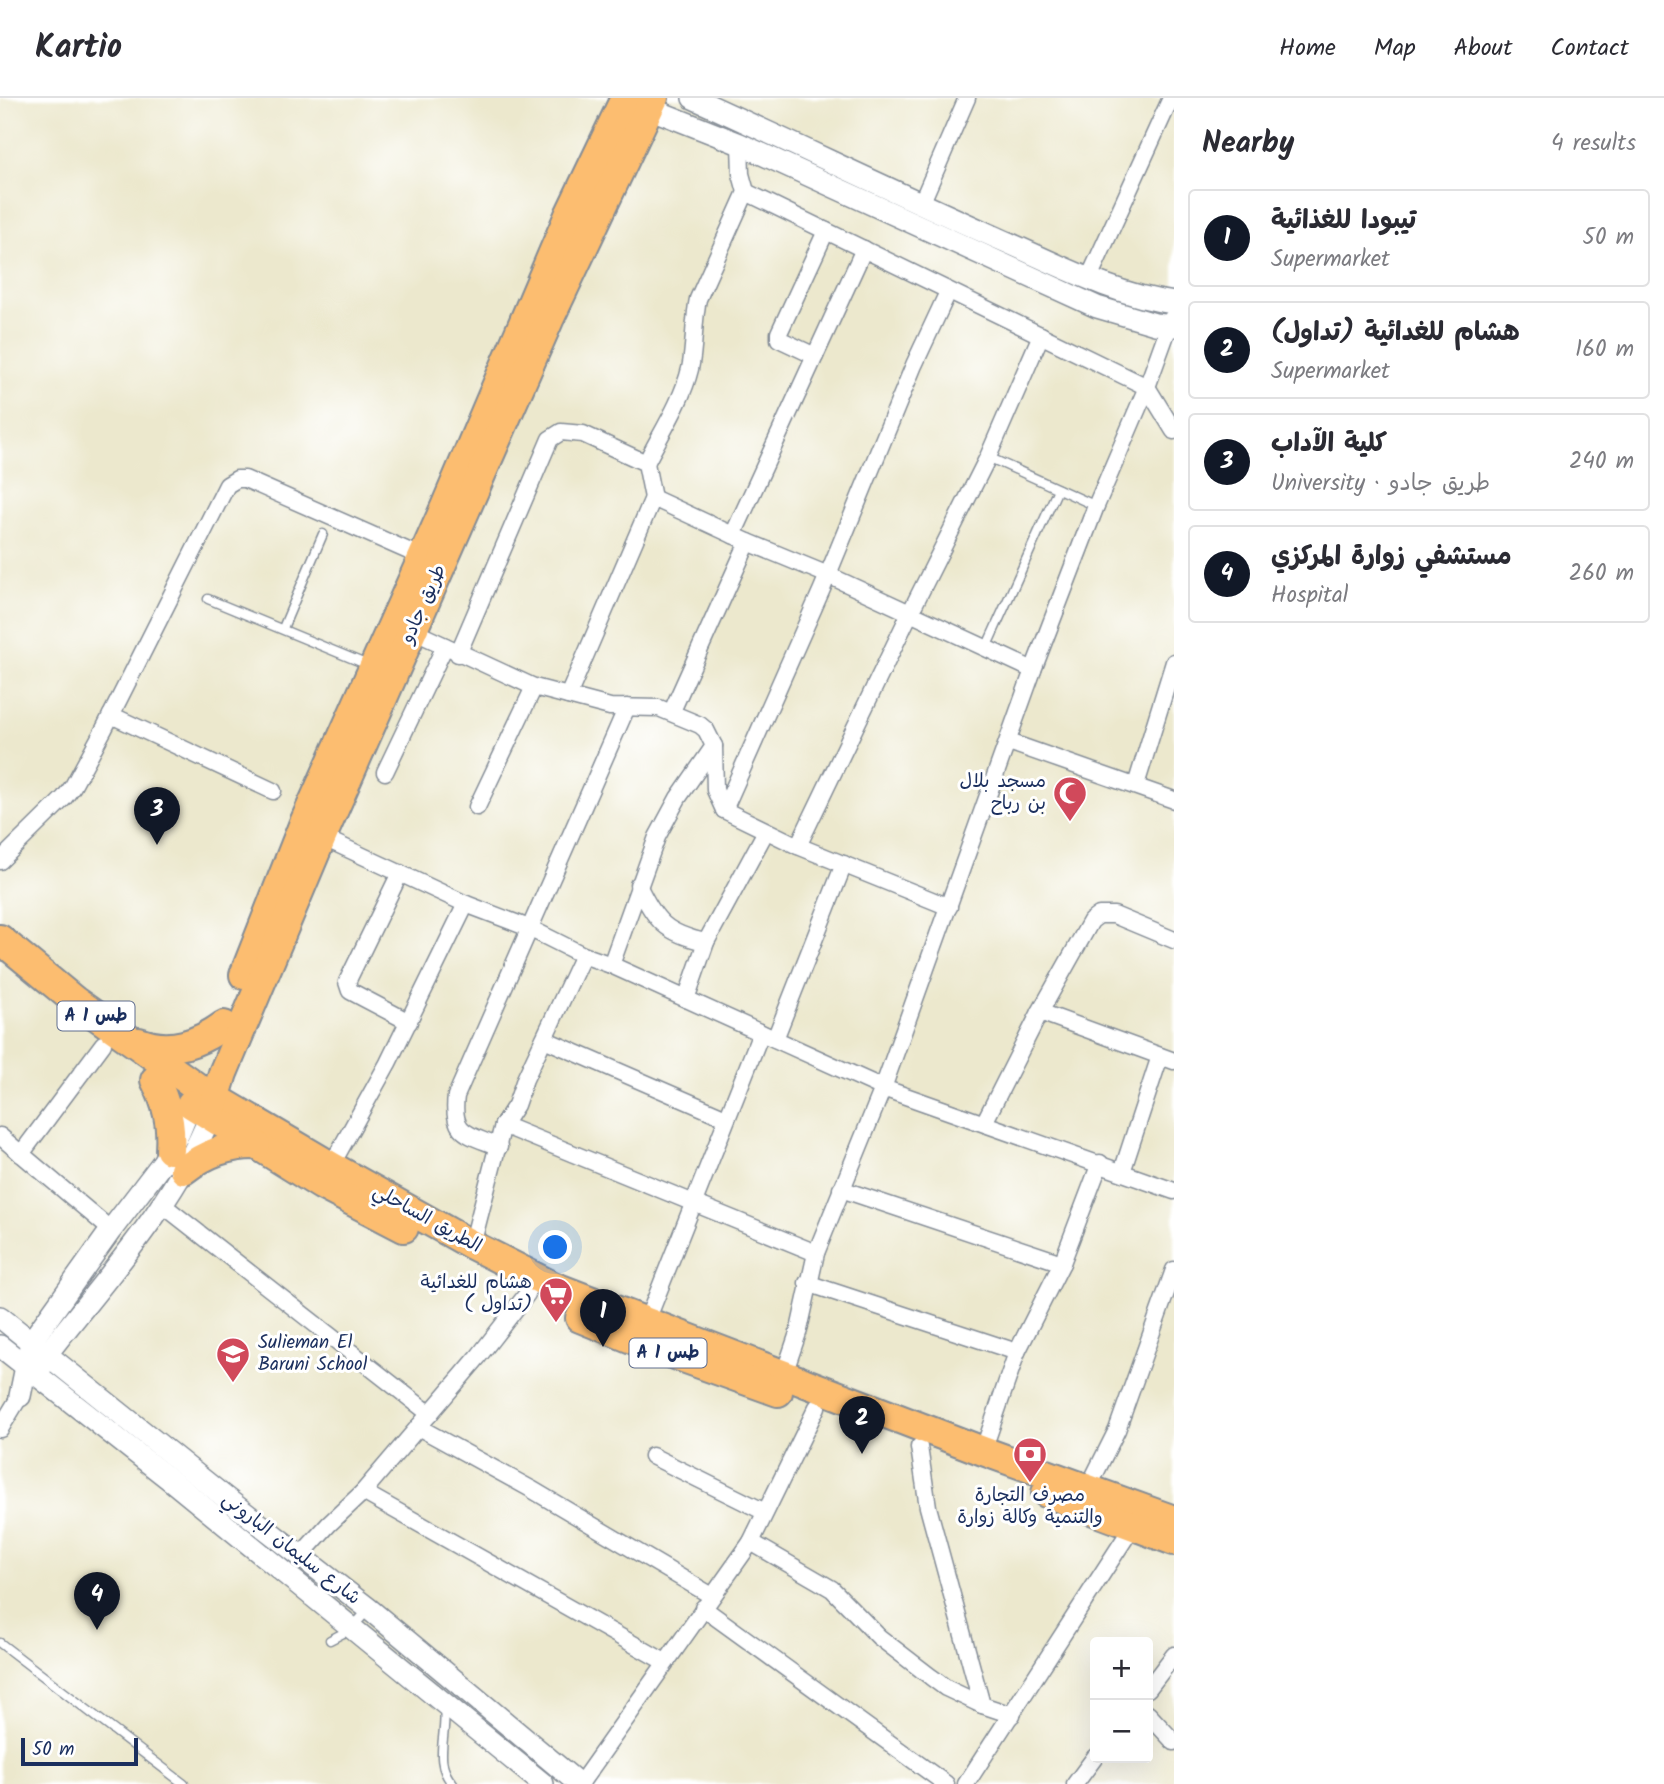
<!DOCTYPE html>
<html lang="en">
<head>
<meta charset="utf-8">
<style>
	:root { --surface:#fff; --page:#f7f7f7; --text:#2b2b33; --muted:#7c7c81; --line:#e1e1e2; --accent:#111827 }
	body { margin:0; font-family:Kalam,"Playpen Sans Arabic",sans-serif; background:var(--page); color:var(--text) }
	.controls { position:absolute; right:21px; bottom:21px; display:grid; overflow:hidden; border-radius:7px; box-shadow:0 7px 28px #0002 }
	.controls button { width:63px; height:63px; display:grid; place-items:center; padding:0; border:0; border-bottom:2px solid var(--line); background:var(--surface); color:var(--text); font:35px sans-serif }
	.scale { position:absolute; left:21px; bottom:18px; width:117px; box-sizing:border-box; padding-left:7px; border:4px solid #1b2f5e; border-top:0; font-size:19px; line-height:24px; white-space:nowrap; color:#1b2f5e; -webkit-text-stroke:5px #fff; paint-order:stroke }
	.you { position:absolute; left:556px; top:1150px; width:24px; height:24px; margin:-18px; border:5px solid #fff; border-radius:50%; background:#1a73e8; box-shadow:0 0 0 10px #1a73e833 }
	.badge { display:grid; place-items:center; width:46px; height:46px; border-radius:50%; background:var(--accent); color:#fff; font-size:23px; font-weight:700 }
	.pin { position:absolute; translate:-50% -58px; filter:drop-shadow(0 2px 4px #0008) }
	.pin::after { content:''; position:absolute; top:37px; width:24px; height:21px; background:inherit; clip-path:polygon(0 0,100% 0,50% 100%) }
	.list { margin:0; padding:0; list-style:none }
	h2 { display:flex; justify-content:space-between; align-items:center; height:91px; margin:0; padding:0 28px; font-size:30px }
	h2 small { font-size:23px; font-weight:400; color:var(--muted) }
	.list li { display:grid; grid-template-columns:46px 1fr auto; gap:21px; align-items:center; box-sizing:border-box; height:98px; margin:0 14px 14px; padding:0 14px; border:2px solid var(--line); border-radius:7px }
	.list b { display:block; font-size:26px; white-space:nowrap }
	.list p { margin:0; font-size:23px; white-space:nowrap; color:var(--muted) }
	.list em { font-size:23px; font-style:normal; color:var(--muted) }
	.map { position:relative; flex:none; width:1174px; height:1686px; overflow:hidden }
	header { display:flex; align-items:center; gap:42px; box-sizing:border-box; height:98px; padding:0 35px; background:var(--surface); border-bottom:2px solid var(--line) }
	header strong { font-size:33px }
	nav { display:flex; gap:38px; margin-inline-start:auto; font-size:24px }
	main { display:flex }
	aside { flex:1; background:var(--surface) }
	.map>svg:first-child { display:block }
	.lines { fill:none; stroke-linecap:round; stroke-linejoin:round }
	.service-casing { stroke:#848c96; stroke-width:11 }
	.minor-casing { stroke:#848c96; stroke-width:19 }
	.tertiary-casing { stroke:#848c96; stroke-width:24 }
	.trunk-casing { stroke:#848c96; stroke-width:32 }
	.service { stroke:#fff; stroke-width:8 }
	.minor { stroke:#fff; stroke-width:16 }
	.tertiary { stroke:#fff; stroke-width:21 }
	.trunk { stroke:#fcbd6f; stroke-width:28 }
	.labels { text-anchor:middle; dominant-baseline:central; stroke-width:6; stroke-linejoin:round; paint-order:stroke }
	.shield { fill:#fff; stroke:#5f6d8e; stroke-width:2 }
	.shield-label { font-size:18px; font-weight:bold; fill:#1b2f5e }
	.street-label { font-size:19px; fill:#1b2f5e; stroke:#fff }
	.poi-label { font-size:19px; fill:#1b2f5e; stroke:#fff; text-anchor:end }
</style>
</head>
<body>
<header>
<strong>Kartio</strong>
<nav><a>Home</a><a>Map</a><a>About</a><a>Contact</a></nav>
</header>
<main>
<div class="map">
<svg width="1174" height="1686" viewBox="0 0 1174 1686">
	<rect width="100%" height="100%" fill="#fff"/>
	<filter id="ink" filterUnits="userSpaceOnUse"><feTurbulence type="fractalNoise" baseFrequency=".0143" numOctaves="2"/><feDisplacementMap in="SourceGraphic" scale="14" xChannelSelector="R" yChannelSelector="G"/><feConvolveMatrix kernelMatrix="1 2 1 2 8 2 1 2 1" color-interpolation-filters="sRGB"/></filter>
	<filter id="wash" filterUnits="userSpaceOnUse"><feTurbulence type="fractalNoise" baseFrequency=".00686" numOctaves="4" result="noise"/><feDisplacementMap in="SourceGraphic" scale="28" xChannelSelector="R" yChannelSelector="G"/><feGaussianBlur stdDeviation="1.57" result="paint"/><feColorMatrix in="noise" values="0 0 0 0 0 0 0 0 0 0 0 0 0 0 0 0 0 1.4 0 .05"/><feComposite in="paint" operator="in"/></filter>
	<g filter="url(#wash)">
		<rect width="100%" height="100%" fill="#ece8cd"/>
	</g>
	<g filter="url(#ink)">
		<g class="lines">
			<g class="service-casing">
				<g id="service">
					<polyline points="988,359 1096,408"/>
					<polyline points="208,501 368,567"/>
					<polyline points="283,530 323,436"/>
					<polyline points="986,550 1058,391"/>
					<polyline points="330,1542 351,1531 367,1513"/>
					<polyline points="0,1545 184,1686"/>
					<path d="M444,1609C448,1636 432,1664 453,1686"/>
				</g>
			</g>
			<g class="minor-casing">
				<g id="minor">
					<polyline points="746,94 1147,289 1174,333"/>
					<polyline points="921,106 967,0"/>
					<polyline points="1089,180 1171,0"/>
					<polyline points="815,258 779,241 779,235 826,133"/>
					<path d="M646,365C661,335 682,304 690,271C695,248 693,224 698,201L746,94L741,76L740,46"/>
					<polyline points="733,437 864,151"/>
					<polyline points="413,533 534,589 610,609 659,610 700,627 706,632 714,648 715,692 724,712 798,748 949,809"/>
					<polyline points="458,556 550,341 561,334 583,336 646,365 653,400"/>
					<polyline points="568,598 653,400 748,444 828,477 1033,572"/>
					<polyline points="672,613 748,444"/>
					<polyline points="111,617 273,693"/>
					<polyline points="1009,644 1174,702"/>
					<polyline points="385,674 445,548"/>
					<polyline points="1136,687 1174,564"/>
					<polyline points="477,709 534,589"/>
					<polyline points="724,712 822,491 914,267 948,194"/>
					<polyline points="322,739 466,806 529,830 583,857 611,867 883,990 1174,1093"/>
					<polyline points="798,748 910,515 988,359 1041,237"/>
					<polyline points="0,763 64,700 73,688 104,631 227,387 237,381 245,381 422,459"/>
					<polyline points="400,775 347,884 350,893 409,924"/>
					<path d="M638,787C655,823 666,836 706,844"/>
					<polyline points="1174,842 1114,817 1099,817 1091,823 1040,914 1174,963"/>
					<polyline points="611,867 657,739 678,700 714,648"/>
					<polyline points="686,901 706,844 766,733"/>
					<polyline points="544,941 726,1020"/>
					<polyline points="775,941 844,766"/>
					<polyline points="984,1025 1040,914"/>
					<polyline points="503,1027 816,1155"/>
					<polyline points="0,1038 111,1132"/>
					<path d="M499,1049C468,1036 451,1037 456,998L627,609"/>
					<polyline points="21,1056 103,946"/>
					<polyline points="331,1068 388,965 466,806"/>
					<polyline points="1122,1074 1160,958"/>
					<polyline points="841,1091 1062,1165"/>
					<polyline points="163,1107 430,1316"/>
					<polyline points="472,1147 503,1027 516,1007 525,981 583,857"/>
					<polyline points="807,1185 1017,1254"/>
					<polyline points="646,1225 761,935"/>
					<polyline points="782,1282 799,1232 816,1155 883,990 1033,572 1096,408 1147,289 1172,220"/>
					<polyline points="418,1329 531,1391 712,1498"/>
					<polyline points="0,1331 20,1298"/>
					<polyline points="919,1349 928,1409 982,1607 1012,1617"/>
					<polyline points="983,1353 1017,1254 1062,1165 1100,1065"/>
					<polyline points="652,1358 765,1414"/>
					<polyline points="1088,1390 1117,1332 1174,1172"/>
					<polyline points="363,1394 665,1564"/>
					<polyline points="751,1444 832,1491 879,1539 931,1579 946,1590 982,1607"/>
					<polyline points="300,1458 329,1426 363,1394 478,1259 527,1196"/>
					<polyline points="703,1510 946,1686"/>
					<polyline points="1148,1591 1174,1557"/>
					<polyline points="1148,1616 1174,1644"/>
					<polyline points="580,1686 751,1444 817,1309"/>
					<polyline points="966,1686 1133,1428"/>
					<polyline points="1075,1686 1095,1659"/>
				</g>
			</g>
			<g class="tertiary-casing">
				<g id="tertiary">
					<path d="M693,0C797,47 900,97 1004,143C1059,167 1114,197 1174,205"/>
					<polyline points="636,5 740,46 1097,209 1155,226 1174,228"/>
					<polyline points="0,1219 222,1397 369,1511 579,1686"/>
					<polyline points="0,1248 173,1384 543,1686"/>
					<path d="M42,1268L47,1256C104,1182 175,1106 210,1018"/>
					<polyline points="20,1298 31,1244 111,1132 163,1064 179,1035 191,1006"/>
				</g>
			</g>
			<g class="trunk-casing">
				<g id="trunk">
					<polyline points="0,841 75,903 197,989 331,1068 472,1147 553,1188 983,1353 1174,1422"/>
					<polyline points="244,877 303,727 445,409 569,117 625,0"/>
					<path d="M139,944C170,956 198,946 224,927"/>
					<path d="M155,982C167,1005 172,1026 170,1052"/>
					<polyline points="191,1006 321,1087 404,1130"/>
					<polyline points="211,1015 223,975 322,739 459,427 549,222 654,0"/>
					<path d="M184,1072C206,1055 228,1047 256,1047"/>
					<polyline points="580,1220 644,1246 778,1294"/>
					<polyline points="1046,1395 1174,1443"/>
				</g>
			</g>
			<use href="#service" class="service"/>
			<use href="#minor" class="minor"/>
			<use href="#tertiary" class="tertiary"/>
			<use href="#trunk" class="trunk"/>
		</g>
	</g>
	<defs>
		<g id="mosque-pin" transform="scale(1.75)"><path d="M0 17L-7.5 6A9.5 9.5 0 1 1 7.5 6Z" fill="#d1495b" stroke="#fff"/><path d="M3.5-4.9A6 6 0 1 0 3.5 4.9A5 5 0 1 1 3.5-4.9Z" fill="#fff"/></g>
		<g id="supermarket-pin" transform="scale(1.75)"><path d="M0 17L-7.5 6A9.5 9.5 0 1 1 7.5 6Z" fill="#d1495b" stroke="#fff"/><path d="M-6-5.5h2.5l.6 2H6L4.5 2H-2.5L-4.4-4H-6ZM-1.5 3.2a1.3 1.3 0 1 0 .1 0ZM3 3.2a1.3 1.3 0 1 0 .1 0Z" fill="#fff"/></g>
		<g id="school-pin" transform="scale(1.75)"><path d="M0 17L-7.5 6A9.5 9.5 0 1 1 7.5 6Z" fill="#d1495b" stroke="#fff"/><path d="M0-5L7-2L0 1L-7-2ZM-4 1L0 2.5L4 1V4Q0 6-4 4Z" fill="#fff"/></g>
		<g id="bank-pin" transform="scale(1.75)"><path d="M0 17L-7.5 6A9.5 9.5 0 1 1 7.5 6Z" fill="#d1495b" stroke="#fff"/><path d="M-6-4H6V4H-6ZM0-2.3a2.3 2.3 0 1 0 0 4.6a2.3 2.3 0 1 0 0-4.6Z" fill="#fff"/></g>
	</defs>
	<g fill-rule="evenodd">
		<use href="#mosque-pin" x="1070" y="695"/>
		<use href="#supermarket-pin" x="556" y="1196"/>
		<use href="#school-pin" x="233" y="1256"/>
		<use href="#bank-pin" x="1030" y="1356"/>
	</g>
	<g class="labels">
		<g class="shield">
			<rect x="57.5" y="903.5" width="77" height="29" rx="5"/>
			<rect x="629.5" y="1240.5" width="77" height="29" rx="5"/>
		</g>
		<g class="shield-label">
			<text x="96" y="918">A 1 طس</text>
			<text x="668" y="1255">A 1 طس</text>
		</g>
		<g class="street-label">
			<text transform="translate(424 506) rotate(-66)">طريق جادو</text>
			<text transform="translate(427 1121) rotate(29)">الطريق الساحلي</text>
			<text transform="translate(291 1451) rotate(38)">شارع سليمان الباروني</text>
		</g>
		<g class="poi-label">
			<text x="1046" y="684">مسجد بلال<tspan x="1046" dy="22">بن رباح</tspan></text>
			<text x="532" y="1185">هشام للغدائية<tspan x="532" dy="22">( تداول)</tspan></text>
			<text x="258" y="1245" text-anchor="start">Sulieman El<tspan x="258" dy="22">Baruni School</tspan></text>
			<text x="1030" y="1398" text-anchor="middle">مصرف التجارة<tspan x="1030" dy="22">والتنمية وكالة زوارة</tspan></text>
		</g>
	</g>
</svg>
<div class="controls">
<button>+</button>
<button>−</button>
</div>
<div class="scale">50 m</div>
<div class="you"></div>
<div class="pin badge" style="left:603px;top:1249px">1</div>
<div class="pin badge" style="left:862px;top:1356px">2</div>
<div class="pin badge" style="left:157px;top:747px">3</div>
<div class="pin badge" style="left:97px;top:1532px">4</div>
</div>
<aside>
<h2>Nearby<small>4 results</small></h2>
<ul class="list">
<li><span class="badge">1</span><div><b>تيبودا للغذائية</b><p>Supermarket</p></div><em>50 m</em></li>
<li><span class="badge">2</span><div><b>هشام للغدائية (تداول)</b><p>Supermarket</p></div><em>160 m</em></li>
<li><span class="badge">3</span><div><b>كلية الآداب</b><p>University · طريق جادو</p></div><em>240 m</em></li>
<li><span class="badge">4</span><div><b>مستشفي زوارة المركزي</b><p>Hospital</p></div><em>260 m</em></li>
</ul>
</aside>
</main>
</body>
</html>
